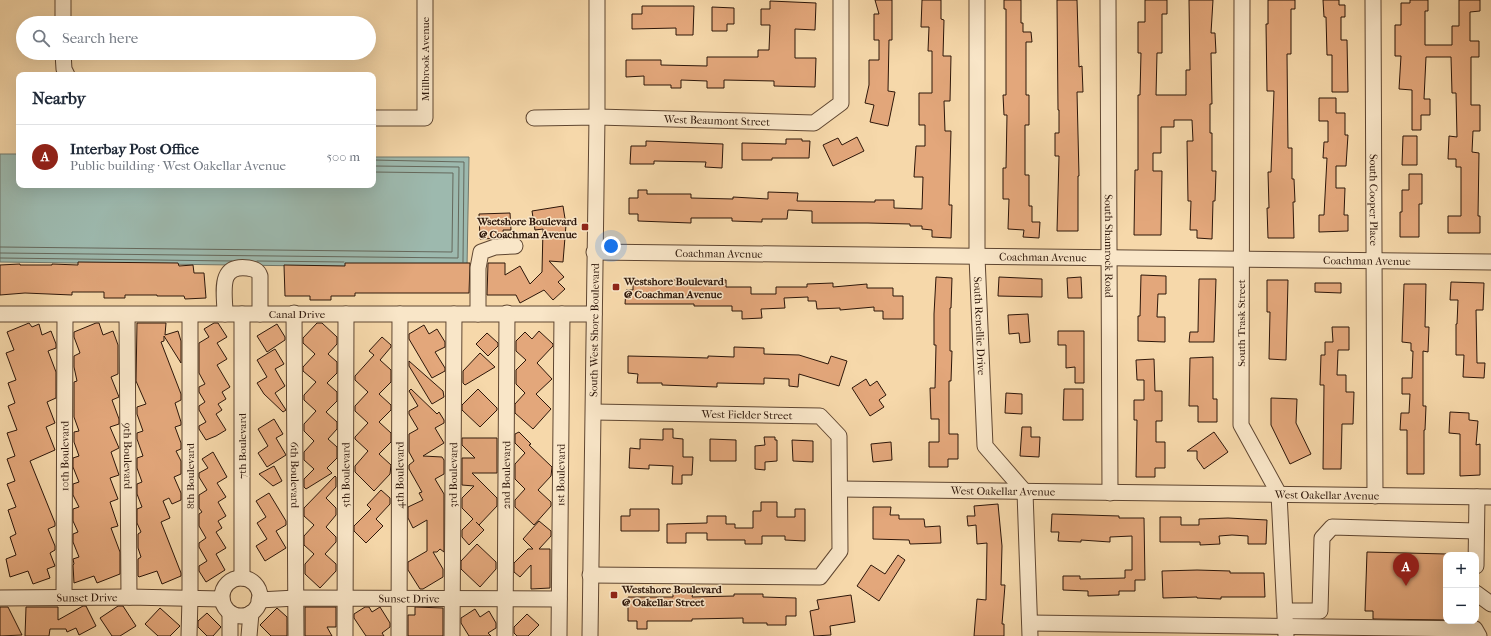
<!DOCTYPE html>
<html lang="en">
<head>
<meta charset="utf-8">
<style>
	:root { --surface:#fff; --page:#f2f2f3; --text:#1f2937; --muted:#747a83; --line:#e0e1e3; --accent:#8f2418 }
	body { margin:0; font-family:"IM FELL French Canon",serif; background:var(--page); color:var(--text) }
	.controls { position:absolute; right:12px; bottom:12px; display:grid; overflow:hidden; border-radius:8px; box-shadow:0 4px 16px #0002 }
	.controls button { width:36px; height:36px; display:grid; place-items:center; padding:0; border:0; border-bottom:1px solid var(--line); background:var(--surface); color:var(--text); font:20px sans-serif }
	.you { position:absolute; left:611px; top:246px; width:14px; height:14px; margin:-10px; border:3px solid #fff; border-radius:50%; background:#1a73e8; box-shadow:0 0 0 6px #1a73e833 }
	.badge { display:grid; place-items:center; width:26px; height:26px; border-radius:50%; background:var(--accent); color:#fff; font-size:13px; font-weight:700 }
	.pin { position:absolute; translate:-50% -33px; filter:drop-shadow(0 1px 2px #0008) }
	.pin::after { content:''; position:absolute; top:21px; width:14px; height:12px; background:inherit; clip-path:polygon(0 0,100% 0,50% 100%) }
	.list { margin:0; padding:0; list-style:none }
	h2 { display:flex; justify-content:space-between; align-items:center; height:52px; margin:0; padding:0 16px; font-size:17px }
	h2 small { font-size:13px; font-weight:400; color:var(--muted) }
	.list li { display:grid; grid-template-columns:26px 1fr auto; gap:12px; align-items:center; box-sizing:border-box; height:64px; padding:0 16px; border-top:1px solid var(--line) }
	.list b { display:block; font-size:15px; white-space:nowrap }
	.list p { margin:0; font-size:13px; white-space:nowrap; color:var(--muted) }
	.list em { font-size:13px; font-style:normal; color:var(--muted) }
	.icon { flex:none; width:22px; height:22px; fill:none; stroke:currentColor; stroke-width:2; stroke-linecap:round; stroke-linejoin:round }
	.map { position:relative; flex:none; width:1491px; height:636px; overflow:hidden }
	.search { position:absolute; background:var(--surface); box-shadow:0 4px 16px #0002; left:16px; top:16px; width:360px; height:44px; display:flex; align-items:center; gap:10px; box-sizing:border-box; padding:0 14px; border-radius:22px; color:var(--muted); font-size:15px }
	.panel { position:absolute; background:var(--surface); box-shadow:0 4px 16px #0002; left:16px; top:72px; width:360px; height:116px; border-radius:8px }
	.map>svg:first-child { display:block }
	.water { fill:#9db9ae; stroke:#70786c }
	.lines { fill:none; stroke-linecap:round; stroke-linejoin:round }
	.shore { stroke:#65685c; stroke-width:1 }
	.building { fill:#e3a77b; stroke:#2d1609 }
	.minor-casing { stroke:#5f4631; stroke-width:17 }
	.minor { stroke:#f9e6c8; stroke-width:15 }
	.poi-dot { fill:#8f2418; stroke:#f9e6c8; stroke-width:1.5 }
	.labels { text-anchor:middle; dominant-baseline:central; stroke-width:3; stroke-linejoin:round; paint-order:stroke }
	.street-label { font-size:11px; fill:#2d1609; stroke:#f9e6c8 }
	.poi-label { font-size:11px; font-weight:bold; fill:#2d1609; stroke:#f9e6c8; text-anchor:start }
</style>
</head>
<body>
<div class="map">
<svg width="1491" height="636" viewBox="0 0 1491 636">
	<rect width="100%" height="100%" fill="#f6d8aa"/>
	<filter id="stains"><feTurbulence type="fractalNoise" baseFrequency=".005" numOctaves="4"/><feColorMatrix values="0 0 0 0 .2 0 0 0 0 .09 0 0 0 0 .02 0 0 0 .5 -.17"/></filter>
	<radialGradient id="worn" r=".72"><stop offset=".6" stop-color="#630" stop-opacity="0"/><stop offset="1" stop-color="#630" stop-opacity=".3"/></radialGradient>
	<polygon class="water" points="0,154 19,154 19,185 373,185 373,157 469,157 467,268 0,262"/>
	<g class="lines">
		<g class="shore">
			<polyline points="373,160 464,162 463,262"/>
			<polyline points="0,247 452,252 453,173 373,172"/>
			<polyline points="0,253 458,258 459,167 373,166"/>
			<polyline points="0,258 232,261"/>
			<polyline points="257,261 344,262"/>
		</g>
	</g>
	<g class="building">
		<polygon points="875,0 892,0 892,40 889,40 888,91 895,92 888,126 870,122 874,105 865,103 869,85 869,60 879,60 879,40 874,40 874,14 879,14"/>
		<polygon points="922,0 941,0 941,19 944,20 943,56 951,56 950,101 944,101 945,131 951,131 949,205 952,205 951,238 932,237 932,230 922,229 922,226 910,226 910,224 868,223 812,223 812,211 788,210 787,219 762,219 762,222 732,221 732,218 691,218 691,223 638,221 638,214 629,214 629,198 638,198 638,190 647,190 647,194 691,194 691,198 733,199 733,197 768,199 768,192 798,193 797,201 875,202 875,200 894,200 894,208 922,209 923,177 914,177 916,146 925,146 925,125 919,125 919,93 932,93 932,51 928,51 929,27 921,27"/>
		<polygon points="1004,0 1021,0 1021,23 1023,23 1023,32 1031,32 1032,42 1026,42 1026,95 1029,95 1029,125 1025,125 1025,175 1029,175 1029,206 1032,206 1032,222 1040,222 1039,238 1023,237 1024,230 1008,229 1009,199 1003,199 1003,168 1006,168 1007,115 1004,115 1003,95 1006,95 1006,9 1004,9"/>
		<polygon points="1057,0 1077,0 1079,67 1082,66 1083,92 1077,92 1079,176 1078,176 1078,231 1057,231 1059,156 1055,156 1055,133 1059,133 1059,110 1058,110"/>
		<polygon points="1145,0 1167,0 1167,14 1162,14 1162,53 1157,53 1156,95 1186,95 1186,70 1190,70 1189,0 1213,0 1211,33 1215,33 1216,53 1211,53 1212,104 1210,104 1210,133 1212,133 1212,171 1216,171 1215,201 1213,201 1212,239 1197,238 1197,230 1190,230 1191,201 1188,201 1187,141 1193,141 1192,120 1174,120 1174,127 1161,127 1161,153 1153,153 1153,171 1162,171 1161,235 1134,235 1135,170 1138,170 1138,95 1140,95 1141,53 1138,53 1138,22 1145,22"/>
		<polygon points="1268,0 1295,0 1295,9 1291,9 1291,54 1287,54 1288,148 1292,148 1292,179 1294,179 1295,202 1293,202 1294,238 1268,238 1267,208 1269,208 1268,172 1271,172 1274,91 1267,91 1266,24 1268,24"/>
		<polygon points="1323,0 1339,0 1339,5 1345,5 1345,17 1341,17 1341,40 1347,40 1348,92 1332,92 1332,55 1327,55 1326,17 1324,17"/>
		<polygon points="1410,0 1428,0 1428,11 1425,11 1425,45 1452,45 1452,26 1459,26 1459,0 1480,0 1480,11 1470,12 1470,41 1479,41 1479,57 1471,57 1471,105 1480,105 1480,131 1473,131 1472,152 1479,153 1478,216 1480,216 1480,233 1448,233 1448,216 1461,216 1461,167 1456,167 1456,159 1448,159 1449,136 1457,137 1456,93 1452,93 1451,57 1426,57 1424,99 1430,99 1430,115 1421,115 1421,130 1412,130 1412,90 1399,89 1401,56 1395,56 1395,25 1401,25 1401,3 1410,3"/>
		<polygon points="770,1 816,3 815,30 795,29 795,58 816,58 815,87 774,86 774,81 724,80 724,88 707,88 707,81 681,80 681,88 671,88 671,85 644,85 644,76 626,77 626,60 661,60 661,65 707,66 707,57 758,57 758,50 769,50 770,25 761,25 761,9 770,9"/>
		<polygon points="642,6 694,6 693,35 676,35 676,28 632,29 632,14 642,14"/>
		<polygon points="712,7 734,8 734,24 727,24 727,31 712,31"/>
		<polygon points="1319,98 1336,98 1336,113 1345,113 1345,135 1348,135 1346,166 1336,166 1336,188 1345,188 1344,215 1348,215 1348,231 1319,232 1319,215 1324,215 1327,158 1323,158 1324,142 1328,142 1328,121 1319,121"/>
		<polygon points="1403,136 1417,136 1417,165 1402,165"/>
		<polygon points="857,137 864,151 833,166 823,145 838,138 842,145"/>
		<polygon points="786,139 802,139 802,141 810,141 809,158 772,158 772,160 742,160 742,143 786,144"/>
		<polygon points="646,141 723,144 722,168 705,167 706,162 654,161 654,164 630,164 631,146 646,146"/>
		<polygon points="1409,174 1422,174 1422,204 1419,204 1419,237 1400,237 1400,212 1402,212 1402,190 1409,190"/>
		<polygon points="563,206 566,225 563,262 549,261 564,277 558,282 565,289 553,300 544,290 520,303 516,295 487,295 488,263 505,263 505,275 520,266 530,284 542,272 543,229 535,230 532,211"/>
		<polygon points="510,213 511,230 503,230 504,238 480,239 479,214"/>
		<polygon points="78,262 178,263 179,266 193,265 194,273 204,273 206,298 185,299 184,296 157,296 157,295 125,295 125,298 104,298 104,292 72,292 72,295 25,293 0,295 0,265 20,264 20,265 52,265 52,264 78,265"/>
		<polygon points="345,263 470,263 469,293 355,293 355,296 331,296 331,300 310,300 310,296 285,296 284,265 345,266"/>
		<polygon points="1141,275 1166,276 1166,294 1158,294 1157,317 1165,317 1165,342 1138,341 1138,316 1140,316"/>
		<polygon points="936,277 952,278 951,308 950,308 950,351 952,351 951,381 949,381 949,434 958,434 958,459 948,459 948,467 929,467 929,442 939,442 939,419 931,419 930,388 935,388 936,345 934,345 934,314"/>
		<polygon points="999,277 1042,279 1042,297 998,296"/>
		<polygon points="1081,277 1082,298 1068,298 1067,278"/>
		<polygon points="1199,279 1216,279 1214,342 1189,342 1190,332 1198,332"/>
		<polygon points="661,280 726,280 726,287 751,287 751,294 776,294 776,287 807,287 807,284 833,283 833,287 867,284 867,288 893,288 893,296 903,296 903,319 883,319 883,311 874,311 874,307 840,310 840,308 817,309 816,301 808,301 808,297 784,298 785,308 761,309 762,318 742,319 742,311 732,311 732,306 694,306 694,304 625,304 626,290 633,290 633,282 661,283"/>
		<polygon points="1267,280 1288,280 1286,360 1269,359 1270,312 1267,312"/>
		<polygon points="1451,282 1484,283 1483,310 1476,310 1477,363 1485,363 1484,378 1463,377 1464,355 1456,355 1456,324 1457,324 1458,300 1450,300"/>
		<polygon points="1315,283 1341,283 1341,293 1315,292"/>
		<polygon points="1404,284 1426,284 1425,327 1429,327 1428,352 1423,351 1423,406 1426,406 1425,430 1424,430 1424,474 1407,474 1407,430 1400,430 1401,413 1409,413 1410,394 1402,394 1402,378 1412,378 1413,351 1411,351 1411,343 1402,342"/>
		<polygon points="1028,314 1030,342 1020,343 1019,333 1009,334 1008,315"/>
		<polygon points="29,323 32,327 39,324 42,335 51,331 56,344 56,348 48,351 56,372 56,398 47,402 55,423 46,427 55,450 30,461 55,523 55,526 48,529 55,546 55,550 50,553 55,566 47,569 50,578 33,584 28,571 10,577 6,559 16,555 10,537 16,534 8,510 16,507 7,484 15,481 7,459 15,456 7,433 17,430 8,406 15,403 8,383 16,380 6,353 14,350 7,332"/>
		<polygon points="96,323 99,323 103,335 113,331 118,345 118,374 111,377 119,397 112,400 119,419 119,424 110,427 119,448 111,452 119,475 110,478 118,499 110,502 118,526 111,528 120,552 120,574 97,583 94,576 74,583 73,565 74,564 73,559 79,557 73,542 73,534 78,532 73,521 73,509 79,507 73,495 73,484 79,482 73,467 73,458 79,456 74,442 74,432 79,431 74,417 74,382 77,381 74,367 74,356 80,353 74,337 74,332"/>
		<polygon points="137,323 166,323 165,335 178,331 181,341 181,363 164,336 164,341 161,342 181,394 181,400 175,403 181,422 181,425 175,427 181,443 181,449 176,451 181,461 181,474 174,477 181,493 181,500 172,504 169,498 163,501 170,518 161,522 181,573 181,576 162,584 157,571 139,577 138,576 138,559 141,557 138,548 138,534 141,532 137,523 137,509 142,507 137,494 137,484 142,482 137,468 137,458 143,456 137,439 137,433 143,431 137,414 137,407 146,404 136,381"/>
		<polygon points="214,323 218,323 227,337 217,343 227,359 217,365 230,387 222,392 226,399 218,404 222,410 216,414 226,430 216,436 206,440 199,429 199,426 206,422 199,410 199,406 205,402 199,392 199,387 205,384 199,373 199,343 209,337 204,329"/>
		<polygon points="317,323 322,323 337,337 337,344 328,354 337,362 337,373 327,383 337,392 337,401 326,412 337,422 337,429 328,439 337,447 337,458 327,468 332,473 306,489 304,487 304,479 314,469 304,460 304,452 314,441 304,431 304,424 316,411 304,400 304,395 316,382 303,371 303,367 315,354 303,343 303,338"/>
		<polygon points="277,324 285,337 285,340 267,352 257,336"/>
		<polygon points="424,325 429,334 437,329 445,342 445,347 435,352 445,368 445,371 432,378 409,339 409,334"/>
		<polygon points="1332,327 1349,327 1349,350 1338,350 1337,375 1346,375 1346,392 1354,392 1353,424 1342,424 1341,469 1323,469 1324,385 1320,385 1321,355 1325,355 1325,342 1333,342"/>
		<polygon points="539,331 553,344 553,346 537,363 552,379 536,394 551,409 533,429 515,413 515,404 525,393 516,384 516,370 526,360 516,351 516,341 525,332 532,339"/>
		<polygon points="1058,331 1084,331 1084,383 1075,383 1075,367 1066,368 1066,345 1058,345"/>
		<polygon points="487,333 498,343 498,346 488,356 476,344"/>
		<polygon points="382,337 391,345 391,347 380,360 391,370 391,382 379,394 391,405 391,410 379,422 391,433 391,442 379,454 391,465 390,474 374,491 355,472 355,466 368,451 355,439 355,437 368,423 355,411 355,406 368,392 355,380 355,376 374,355 369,351"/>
		<polygon points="734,347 764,348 764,354 799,355 828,364 831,356 847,361 839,386 799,374 798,387 789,386 789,379 764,378 764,384 717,383 717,387 662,385 662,383 637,383 638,374 628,373 628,356 673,357 708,358 708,356 734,357"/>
		<polygon points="275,349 284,364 275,369 285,386 275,393 286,410 283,412 264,394 257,383 267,377 257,360"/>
		<polygon points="480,353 495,367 465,385 463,383 463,371"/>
		<polygon points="1213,357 1213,399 1217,399 1217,422 1198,422 1198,406 1189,406 1190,358"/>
		<polygon points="1154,359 1155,391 1162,391 1162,421 1156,421 1156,442 1165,442 1165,468 1155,468 1155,477 1136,477 1137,420 1134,420 1134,400 1144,400 1144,380 1137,380 1136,360"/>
		<polygon points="409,361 443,391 444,397 432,404 409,366"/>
		<polygon points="866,379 870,386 877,381 886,395 879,400 884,407 870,416 852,388"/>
		<polygon points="411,389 437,414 439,412 444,420 444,423 435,428 444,443 423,456 442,457 444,460 444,474 435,479 444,494 444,552 440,549 437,552 433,552 443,569 443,577 423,589 420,589 408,570 408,562 427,551 427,520 413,528 408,518 408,507 423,500 419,493 422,492 409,469 409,465 414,461 409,452 409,434 418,429 409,414 409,411 418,406 409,391"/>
		<polygon points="478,389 497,408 497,410 480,427 462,410 462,405"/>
		<polygon points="1064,389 1083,389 1083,420 1063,420"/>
		<polygon points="1006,393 1022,394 1022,414 1005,413"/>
		<polygon points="1271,398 1297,399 1296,423 1311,454 1290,464 1271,425"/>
		<polygon points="1450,412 1469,413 1469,420 1478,421 1476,445 1480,444 1480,475 1460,476 1460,434 1449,433"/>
		<polygon points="274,419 283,434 276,438 286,455 267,467 258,453 268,446 258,429"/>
		<polygon points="1022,427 1031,427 1031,437 1040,437 1039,457 1020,456"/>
		<polygon points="663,429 673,429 673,438 683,439 683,457 693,457 692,475 682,475 682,484 672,484 673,466 649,465 649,469 629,468 630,448 640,449 640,439 663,440"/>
		<polygon points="519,432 531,444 529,445 552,467 551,476 538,490 551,502 551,506 534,525 515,507 515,500 525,489 515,479 515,464 525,453 515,443 515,434"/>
		<polygon points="1214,432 1228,452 1204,469 1197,459 1197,451 1187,451"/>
		<polygon points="764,437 775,437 775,440 777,440 777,461 765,462 765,470 755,469 755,446 765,445"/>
		<polygon points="462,438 497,438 497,473 472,473 497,498 497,506 479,525 476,522 484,530 469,545 462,537 462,530 473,519 462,508 462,498 474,486 462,485 462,458 475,458 462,445"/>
		<polygon points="710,439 736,440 736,461 710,461"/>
		<polygon points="792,440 813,441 813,462 793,461"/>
		<polygon points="891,442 892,460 873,462 871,444"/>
		<polygon points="213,452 227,477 217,483 226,497 218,502 226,516 218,521 222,528 216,532 226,548 216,554 225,570 206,582 199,571 199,566 207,561 199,547 199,543 206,538 199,526 199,514 202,512 199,508 199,495 207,490 199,477 199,473 208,468 202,459"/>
		<polygon points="274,466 282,481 273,486 259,474"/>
		<polygon points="335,476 336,477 336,487 326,498 336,508 336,515 326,527 336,537 336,542 325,554 336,564 336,571 320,588 305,574 305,564 314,554 304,545 304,536 314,525 304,516 304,508"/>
		<polygon points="381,490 390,498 390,504 376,519 383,526 366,543 354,531 354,526 371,509 367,505"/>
		<polygon points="269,493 286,521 286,525 276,531 286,548 265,561 256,546 267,539 257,523 266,517 256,501"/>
		<polygon points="761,502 777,502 777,517 795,517 795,509 805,509 805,541 785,540 785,536 762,536 762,544 745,544 745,540 707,540 707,533 686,533 686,543 667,543 667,524 707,523 707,516 726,516 726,524 735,524 735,528 753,528 753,511 761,511"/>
		<polygon points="998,504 1002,546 1001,585 1005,585 1002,624 1004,624 1004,636 974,636 977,599 986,600 987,543 977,544 976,525 968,526 967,516 975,516 974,506"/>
		<polygon points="873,507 891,507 890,515 899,515 899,519 924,519 925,527 940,526 941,543 910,544 909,540 873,539"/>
		<polygon points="630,509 659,509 659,531 621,531 621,516 630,516"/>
		<polygon points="1052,514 1119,516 1119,518 1144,518 1145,580 1135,580 1135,591 1119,591 1119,595 1088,596 1088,591 1063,590 1063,576 1080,576 1080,579 1125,578 1125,570 1132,570 1132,536 1110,537 1110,542 1081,540 1081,542 1058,541 1059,532 1051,532"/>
		<polygon points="1160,517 1181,517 1181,525 1199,525 1199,519 1228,518 1267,520 1266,544 1248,544 1248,536 1232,535 1219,536 1220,544 1200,545 1200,542 1160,542"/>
		<polygon points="539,521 551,531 551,536 539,549 550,549 550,588 531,589 531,565 520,577 514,572 514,563 528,549 533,549 523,539"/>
		<polygon points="477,544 496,562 496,569 480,587 461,569 461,561"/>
		<polygon points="1367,552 1446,554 1446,620 1373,619 1373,611 1365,611"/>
		<polygon points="898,555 905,560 879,601 857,586 871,565 885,574"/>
		<polygon points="1197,570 1230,571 1230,573 1264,573 1265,597 1221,597 1221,599 1197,598 1197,597 1163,598 1162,571"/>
		<polygon points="673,592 693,593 692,597 734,596 734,594 763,594 763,597 796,598 796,616 786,616 786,625 767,625 767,623 743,623 743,618 692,619 692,621 647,621 647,629 637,629 637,621 628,621 628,597 673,597"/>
		<polygon points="851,595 855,622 830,626 831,635 814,636 810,611 819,609 817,600"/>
		<polygon points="83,606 86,606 96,626 79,635 76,628 67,632 66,629 50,629 49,636 25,636 26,607 58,607 58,620"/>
		<polygon points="118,606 123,606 136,626 120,636 112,636 100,618"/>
		<polygon points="0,607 8,607 22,635 0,636"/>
		<polygon points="305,607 336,607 336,627 327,627 332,636 305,636"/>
		<polygon points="365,607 369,607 372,612 380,607 390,623 390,627 382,633 384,636 366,636 354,618 354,614"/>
		<polygon points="415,607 443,608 443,636 408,636 408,615 415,615"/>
		<polygon points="160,608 180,626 170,636 158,636 145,624"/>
		<polygon points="277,608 287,617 287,636 271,636 260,625"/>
		<polygon points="475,609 480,617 489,611 496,623 496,628 488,633 491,636 469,636 461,623 461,618"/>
		<polygon points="207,613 221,627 213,636 207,636 198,627 198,621"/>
		<polygon points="527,614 539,625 528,636 517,636 514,633 514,627"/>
	</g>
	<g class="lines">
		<g class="minor-casing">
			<g id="minor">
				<polyline points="63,0 63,23"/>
				<path id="s1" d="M977,0V257L985,446L1025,492L1030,636"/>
				<path id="s2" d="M1108,0L1110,493"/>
				<polyline points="1242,0 1241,425 1279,494 1286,636"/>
				<path id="s3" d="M1373,0L1375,496"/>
				<polyline points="63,53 64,69 67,75"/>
				<polyline points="373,118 425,118 425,0"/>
				<path id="s4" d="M534,118L597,117L814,123L841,103V0"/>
				<path id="s5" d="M594,252L1491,262"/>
				<path id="s6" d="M294,313L296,636"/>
				<path id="s7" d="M0,314H594"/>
				<path d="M225,314C225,293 217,264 248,268C254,269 258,270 260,276V314"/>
				<polyline points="242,314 242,578"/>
				<polyline points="478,314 478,268 481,252 495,247 515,246"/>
				<path id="s8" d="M127,315L129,597"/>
				<path id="s9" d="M840,489L1491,497"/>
				<polyline points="1476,566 1477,497"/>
				<polyline points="590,575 820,577 840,551 839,436 820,416 594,412"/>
				<circle cx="241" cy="597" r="19"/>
				<polyline points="1476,593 1491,604"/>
				<path id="s10" d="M64,597L65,315"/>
				<path id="s11" d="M0,598L129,597L222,599"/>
				<path id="s12" d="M259,600L296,598L559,599"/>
				<polyline points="1285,611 1320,611 1322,538 1332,527 1476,531"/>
				<polyline points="1030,623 1475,629 1479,636"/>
				<polyline points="189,636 190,598 190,315"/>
				<polyline points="230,636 230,613"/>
				<polyline points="249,636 251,613"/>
				<path id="s13" d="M345,636L346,314"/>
				<path id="s14" d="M399,636L400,314"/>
				<path id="s15" d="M452,636L454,314"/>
				<path id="s16" d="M505,636L507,313"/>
				<path id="s17" d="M559,636L562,314"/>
				<path id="s18" d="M590,636L597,117V0"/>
			</g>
		</g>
		<use href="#minor" class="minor"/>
	</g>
	<g class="poi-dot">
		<rect x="581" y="223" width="8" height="8" rx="2"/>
		<rect x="612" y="283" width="8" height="8" rx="2"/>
		<rect x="610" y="591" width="8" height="8" rx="2"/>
	</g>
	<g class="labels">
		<g class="street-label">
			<text transform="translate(425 59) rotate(-90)">Millbrook Avenue</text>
			<text stroke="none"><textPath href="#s4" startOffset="183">West Beaumont Street</textPath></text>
			<text stroke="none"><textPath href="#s3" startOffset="200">South Cooper Place</textPath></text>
			<text stroke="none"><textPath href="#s2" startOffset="246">South Shamrock Road</textPath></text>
			<text stroke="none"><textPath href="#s5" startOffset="125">Coachman Avenue</textPath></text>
			<text stroke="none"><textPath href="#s5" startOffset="449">Coachman Avenue</textPath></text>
			<text stroke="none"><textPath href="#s5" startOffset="773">Coachman Avenue</textPath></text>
			<text stroke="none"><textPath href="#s7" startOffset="297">Canal Drive</textPath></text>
			<text transform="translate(1241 323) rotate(-90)">South Trask Street</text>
			<text stroke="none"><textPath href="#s1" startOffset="326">South Renellie Drive</textPath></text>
			<text stroke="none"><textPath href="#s18" startOffset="306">South West Shore Boulevard</textPath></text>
			<text transform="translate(747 415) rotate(1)">West Fielder Street</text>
			<text transform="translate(242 446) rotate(-90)">7th Boulevard</text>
			<text stroke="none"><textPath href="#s10" startOffset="141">10th Boulevard</textPath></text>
			<text stroke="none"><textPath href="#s8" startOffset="141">9th Boulevard</textPath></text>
			<text stroke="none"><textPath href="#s6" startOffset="162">6th Boulevard</textPath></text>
			<text stroke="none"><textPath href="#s13" startOffset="161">5th Boulevard</textPath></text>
			<text stroke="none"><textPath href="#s14" startOffset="161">4th Boulevard</textPath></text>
			<text stroke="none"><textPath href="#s15" startOffset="161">3rd Boulevard</textPath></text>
			<text stroke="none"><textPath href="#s16" startOffset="161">2nd Boulevard</textPath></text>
			<text stroke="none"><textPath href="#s17" startOffset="161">1st Boulevard</textPath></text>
			<text transform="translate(190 476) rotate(-90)">8th Boulevard</text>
			<text stroke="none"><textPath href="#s9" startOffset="163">West Oakellar Avenue</textPath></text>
			<text stroke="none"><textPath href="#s9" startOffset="487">West Oakellar Avenue</textPath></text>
			<text stroke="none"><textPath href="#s11" startOffset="87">Sunset Drive</textPath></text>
			<text stroke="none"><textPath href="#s12" startOffset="150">Sunset Drive</textPath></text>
		</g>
		<g class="poi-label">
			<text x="577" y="221" text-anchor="end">Wsetshore Boulevard<tspan x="577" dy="13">@ Coachman Avenue</tspan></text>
			<text x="624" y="281">Westshore Boulevard<tspan x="624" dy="13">@ Coachman Avenue</tspan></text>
			<text x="622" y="589">Westshore Boulevard<tspan x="622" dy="13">@ Oakellar Street</tspan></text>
		</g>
	</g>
	<rect width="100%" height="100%" filter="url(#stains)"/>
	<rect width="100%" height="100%" fill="url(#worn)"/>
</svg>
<div class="controls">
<button>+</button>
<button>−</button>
</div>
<div class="you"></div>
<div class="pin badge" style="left:1406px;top:586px">A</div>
<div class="search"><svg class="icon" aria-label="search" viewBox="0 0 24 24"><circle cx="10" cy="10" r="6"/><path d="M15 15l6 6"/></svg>Search here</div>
<section class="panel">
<h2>Nearby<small></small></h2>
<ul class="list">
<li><span class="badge">A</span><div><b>Interbay Post Office</b><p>Public building · West Oakellar Avenue</p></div><em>500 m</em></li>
</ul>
</section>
</div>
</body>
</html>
